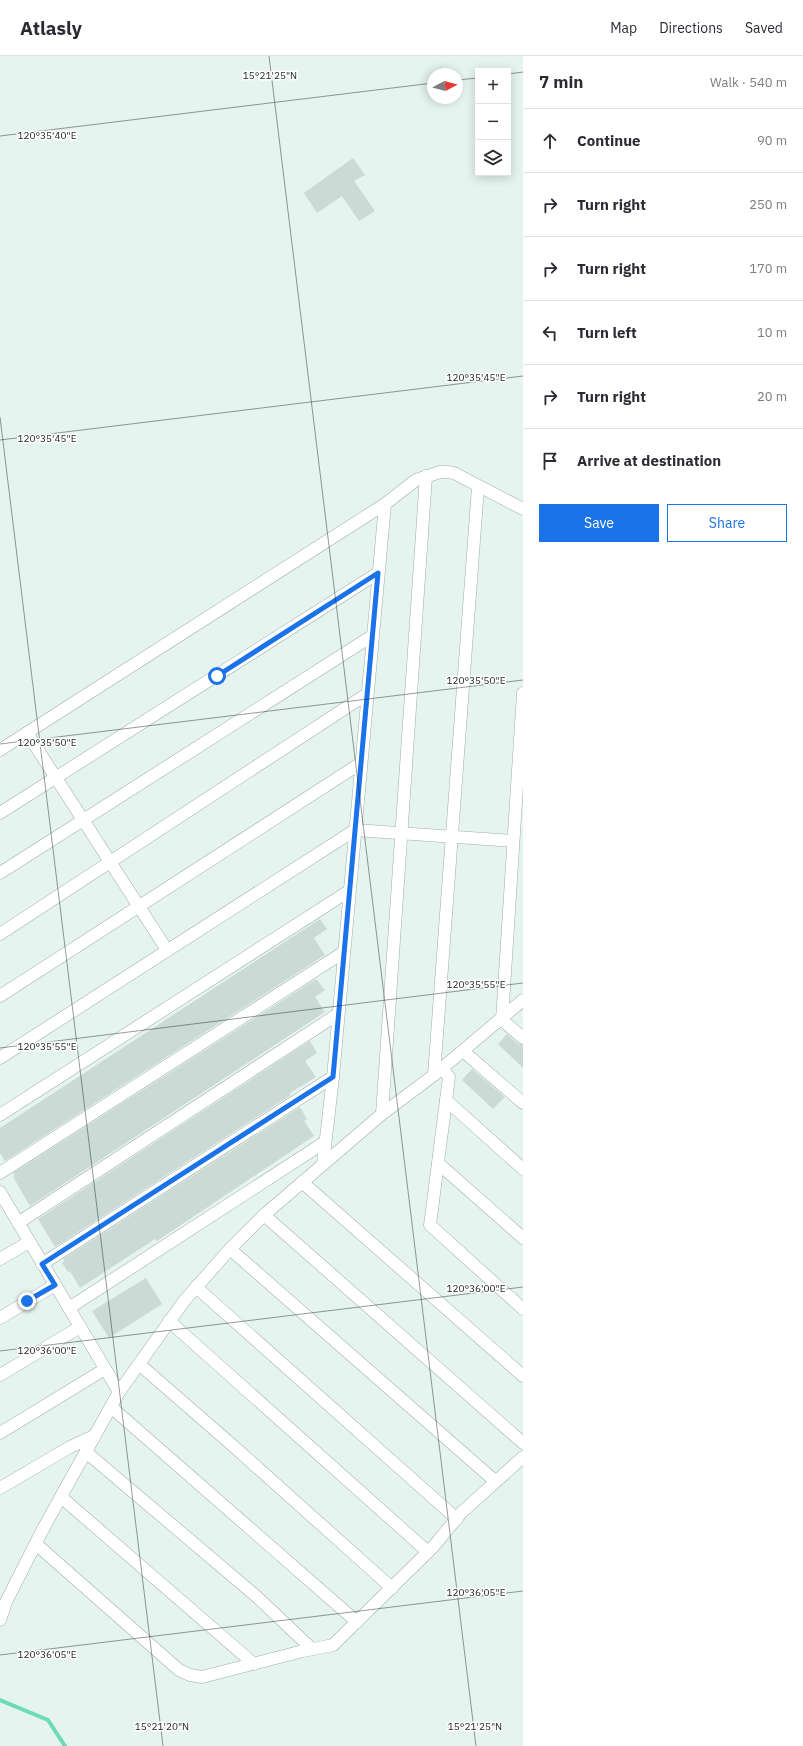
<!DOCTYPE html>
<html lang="en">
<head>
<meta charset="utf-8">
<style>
	:root { --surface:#fff; --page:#f2f2f3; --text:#2b2b33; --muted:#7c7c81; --line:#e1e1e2; --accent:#1a73e8 }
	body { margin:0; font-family:"IBM Plex Sans",sans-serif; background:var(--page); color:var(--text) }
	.controls { position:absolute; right:12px; top:12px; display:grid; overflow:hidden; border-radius:0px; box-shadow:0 2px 10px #0003 }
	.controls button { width:36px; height:36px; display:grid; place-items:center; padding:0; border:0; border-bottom:1px solid var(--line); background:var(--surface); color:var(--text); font:20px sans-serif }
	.compass { position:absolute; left:427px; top:12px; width:36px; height:36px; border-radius:50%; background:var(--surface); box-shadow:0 2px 10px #0003; rotate:83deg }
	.stop { position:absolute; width:12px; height:12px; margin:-9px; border:3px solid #1a73e8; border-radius:50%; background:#fff }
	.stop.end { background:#1a73e8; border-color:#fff; box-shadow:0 1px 4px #0008 }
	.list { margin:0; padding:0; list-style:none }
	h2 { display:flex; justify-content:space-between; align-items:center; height:52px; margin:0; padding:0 16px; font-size:17px }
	h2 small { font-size:13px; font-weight:400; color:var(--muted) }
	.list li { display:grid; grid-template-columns:26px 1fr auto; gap:12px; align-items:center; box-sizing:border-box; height:64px; padding:0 16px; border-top:1px solid var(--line) }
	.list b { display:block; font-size:15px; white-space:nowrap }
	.list em { font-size:13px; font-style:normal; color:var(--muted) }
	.actions { display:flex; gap:8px; padding:12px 16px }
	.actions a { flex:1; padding:9px 0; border:1px solid var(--accent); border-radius:0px; text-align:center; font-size:14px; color:var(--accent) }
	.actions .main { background:var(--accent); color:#fff }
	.icon { flex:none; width:22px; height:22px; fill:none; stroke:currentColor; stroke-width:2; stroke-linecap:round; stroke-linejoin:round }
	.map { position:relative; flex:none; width:523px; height:1690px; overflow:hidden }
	header { display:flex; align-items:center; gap:24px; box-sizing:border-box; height:56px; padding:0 20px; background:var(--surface); border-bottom:1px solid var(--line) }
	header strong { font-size:19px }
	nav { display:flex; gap:22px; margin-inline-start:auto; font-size:14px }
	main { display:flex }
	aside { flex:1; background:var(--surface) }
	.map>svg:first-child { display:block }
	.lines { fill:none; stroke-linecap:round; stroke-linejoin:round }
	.stream { stroke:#6ddab8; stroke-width:4 }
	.building { fill:#cbdad4 }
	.minor-casing { stroke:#9fada8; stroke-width:13 }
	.minor { stroke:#fff; stroke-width:12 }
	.route { stroke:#1a73e8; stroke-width:5 }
	.ticks { fill:none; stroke:#1d2220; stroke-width:1; stroke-opacity:0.45 }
	.ticks-label { font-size:10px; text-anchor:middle; fill:#1d2220; stroke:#fff; stroke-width:3; stroke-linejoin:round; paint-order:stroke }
</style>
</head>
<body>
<header>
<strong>Atlasly</strong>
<nav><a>Map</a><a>Directions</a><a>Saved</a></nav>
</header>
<main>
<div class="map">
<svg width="523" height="1690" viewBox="0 0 523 1690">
	<rect width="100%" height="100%" fill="#e5f4ee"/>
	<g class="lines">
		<polyline class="stream" points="0,1644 48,1664 65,1690"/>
	</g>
	<g class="building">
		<polygon points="353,102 365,119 354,125 375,155 359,165 342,140 317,157 304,137"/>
		<polygon points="320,863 327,873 314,882 325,899 5,1105 0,1097 0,1072"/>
		<polygon points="316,923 325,934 315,941 325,956 30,1150 13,1121 15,1120 13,1117"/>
		<polygon points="507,978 518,988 523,989 523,1012 498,988"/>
		<polygon points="310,985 317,997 305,1005 316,1021 290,1037 291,1039 55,1191 38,1163"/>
		<polygon points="472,1013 505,1041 493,1053 462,1024"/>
		<polygon points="300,1051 307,1063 304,1065 314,1080 157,1185 155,1183 80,1232 70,1215 68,1216 62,1207 64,1205 63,1203"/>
		<polygon points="146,1222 162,1248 109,1282 92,1255"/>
	</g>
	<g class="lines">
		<g class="minor-casing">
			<g id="minor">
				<polyline points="523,637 502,964 523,982"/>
				<polyline points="27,677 167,894"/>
				<polyline points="0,694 385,448 416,424 440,416 447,416 454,417 523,453"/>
				<polyline points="0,757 378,517"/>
				<polyline points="0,817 372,580"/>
				<polyline points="0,878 367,638"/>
				<polyline points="0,940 361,707"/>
				<polyline points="463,995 523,1047"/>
				<polyline points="0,1002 355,774 513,785"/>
				<polyline points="442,1012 449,1021 430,1169 523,1253"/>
				<polyline points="434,1019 478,431"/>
				<polyline points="446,1044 523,1113"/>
				<polyline points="382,1058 426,420"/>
				<polyline points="0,1059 349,835"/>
				<polyline points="323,1108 333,1021 385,448"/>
				<polyline points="439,1108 523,1182"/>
				<polyline points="0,1117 344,896"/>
				<polyline points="302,1126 523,1320"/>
				<polyline points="0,1136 119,1336"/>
				<polyline points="264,1159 523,1387"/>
				<polyline points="18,1167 338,958"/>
				<polyline points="230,1193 495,1425"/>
				<polyline points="0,1203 29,1186"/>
				<polyline points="42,1208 333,1021"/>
				<polyline points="196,1231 457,1463"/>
				<polyline points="69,1252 325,1086"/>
				<polyline points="0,1262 55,1229"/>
				<polyline points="169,1265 428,1496"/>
				<polyline points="139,1308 231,1388 392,1532"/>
				<polyline points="0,1319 80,1271"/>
				<polyline points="111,1351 357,1566"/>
				<polyline points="0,1377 105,1313"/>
				<polyline points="86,1396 256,1540 312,1593"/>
				<polyline points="0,1432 70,1391 94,1380"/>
				<polyline points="61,1441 254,1608"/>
				<polyline points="36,1488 179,1614 190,1619 202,1621 303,1595 333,1589 433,1491 461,1457 523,1401"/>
				<polyline points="0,1564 6,1546 43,1473 119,1336 184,1245 230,1193 264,1159 382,1058 434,1019 523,944"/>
			</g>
		</g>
		<use href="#minor" class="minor"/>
	</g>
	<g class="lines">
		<polyline class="route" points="27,1245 55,1229 42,1208 333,1021 378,517 217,620"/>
	</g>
	<path class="ticks" d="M269,0L476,1690M508,18L523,16M457,24L478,22M0,80L433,27M0,361L163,1690M0,384L523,320M0,688L523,624M0,992L523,927M0,1295L523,1231M0,1599L523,1535"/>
	<g class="ticks-label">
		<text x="270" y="23">15°21'25"N</text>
		<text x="47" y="83">120°35'40"E</text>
		<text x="476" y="325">120°35'45"E</text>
		<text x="47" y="386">120°35'45"E</text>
		<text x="476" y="628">120°35'50"E</text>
		<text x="47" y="690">120°35'50"E</text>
		<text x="476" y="932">120°35'55"E</text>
		<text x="47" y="994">120°35'55"E</text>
		<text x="476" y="1236">120°36'00"E</text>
		<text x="47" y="1298">120°36'00"E</text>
		<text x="476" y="1540">120°36'05"E</text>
		<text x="47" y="1602">120°36'05"E</text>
		<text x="162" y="1674">15°21'20"N</text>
		<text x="475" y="1674">15°21'25"N</text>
	</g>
</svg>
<div class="controls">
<button>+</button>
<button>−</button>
<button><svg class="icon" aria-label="layers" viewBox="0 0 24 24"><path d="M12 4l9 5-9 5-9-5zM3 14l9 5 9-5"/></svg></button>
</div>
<svg class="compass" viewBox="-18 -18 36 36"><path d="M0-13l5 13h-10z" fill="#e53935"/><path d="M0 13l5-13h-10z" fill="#7c7c81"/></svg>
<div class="stop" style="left:217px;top:620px"></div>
<div class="stop end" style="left:27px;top:1245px"></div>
</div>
<aside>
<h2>7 min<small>Walk · 540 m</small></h2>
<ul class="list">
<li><svg class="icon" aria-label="ahead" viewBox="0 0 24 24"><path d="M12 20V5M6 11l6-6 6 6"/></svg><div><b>Continue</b></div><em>90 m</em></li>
<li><svg class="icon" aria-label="right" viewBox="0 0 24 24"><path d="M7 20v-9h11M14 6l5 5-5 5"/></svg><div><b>Turn right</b></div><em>250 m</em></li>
<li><svg class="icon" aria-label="right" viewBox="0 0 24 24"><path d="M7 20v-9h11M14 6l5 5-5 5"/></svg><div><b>Turn right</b></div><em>170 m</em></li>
<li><svg class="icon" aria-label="left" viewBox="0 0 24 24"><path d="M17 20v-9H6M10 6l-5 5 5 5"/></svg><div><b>Turn left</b></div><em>10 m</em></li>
<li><svg class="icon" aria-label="right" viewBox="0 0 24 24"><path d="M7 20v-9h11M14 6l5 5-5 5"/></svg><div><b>Turn right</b></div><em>20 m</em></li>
<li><svg class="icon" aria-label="arrive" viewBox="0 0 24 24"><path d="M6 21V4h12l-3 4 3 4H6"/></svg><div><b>Arrive at destination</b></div></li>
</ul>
<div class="actions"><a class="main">Save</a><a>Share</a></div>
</aside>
</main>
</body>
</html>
